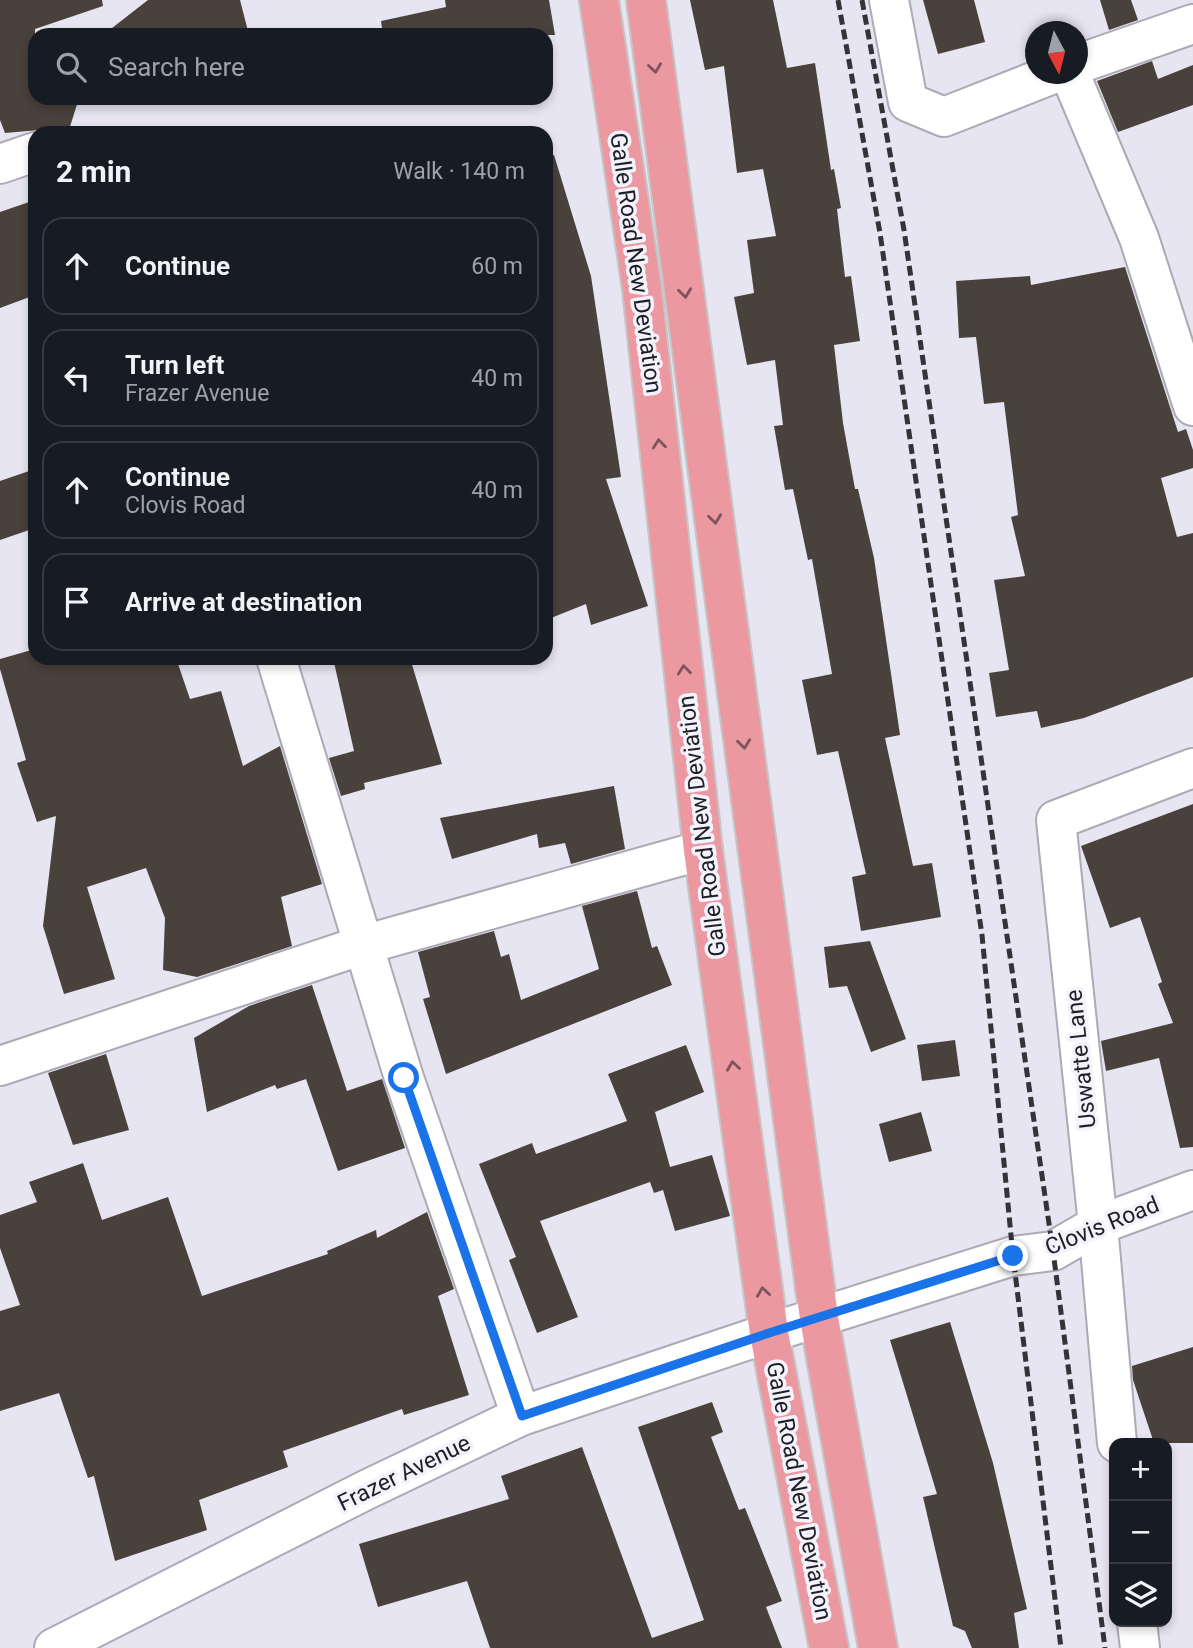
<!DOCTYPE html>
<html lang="en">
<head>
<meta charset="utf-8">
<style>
	:root { --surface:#171b24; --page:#20242c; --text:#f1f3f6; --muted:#9ea1a6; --line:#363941 }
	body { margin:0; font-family:Roboto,sans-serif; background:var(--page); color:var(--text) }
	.controls { position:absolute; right:21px; bottom:21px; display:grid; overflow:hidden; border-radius:14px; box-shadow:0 4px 10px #0003 }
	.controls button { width:63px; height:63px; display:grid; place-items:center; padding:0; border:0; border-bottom:2px solid var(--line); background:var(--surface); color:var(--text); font:35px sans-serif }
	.compass { position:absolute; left:1025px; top:21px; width:63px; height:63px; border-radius:50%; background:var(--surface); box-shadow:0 4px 10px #0003; rotate:173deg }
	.stop { position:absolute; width:21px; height:21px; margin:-16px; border:5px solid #1a73e8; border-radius:50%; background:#fff }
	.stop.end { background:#1a73e8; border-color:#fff; box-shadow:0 2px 7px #0008 }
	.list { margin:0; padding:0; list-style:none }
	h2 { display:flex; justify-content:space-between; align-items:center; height:91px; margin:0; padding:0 28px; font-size:30px }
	h2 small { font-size:23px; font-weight:400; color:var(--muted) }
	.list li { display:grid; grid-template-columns:46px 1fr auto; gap:21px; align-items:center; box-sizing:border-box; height:98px; margin:0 14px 14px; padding:0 14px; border:2px solid var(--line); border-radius:21px }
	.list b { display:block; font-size:26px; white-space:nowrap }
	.list p { margin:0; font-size:23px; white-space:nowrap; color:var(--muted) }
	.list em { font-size:23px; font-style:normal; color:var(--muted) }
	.icon { flex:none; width:38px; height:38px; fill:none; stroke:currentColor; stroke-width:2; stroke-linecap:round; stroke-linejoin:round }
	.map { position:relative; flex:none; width:1193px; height:1648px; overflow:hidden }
	.search { position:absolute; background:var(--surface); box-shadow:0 4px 10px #0003; left:28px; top:28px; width:525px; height:77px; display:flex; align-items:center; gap:18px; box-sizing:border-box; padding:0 24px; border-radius:21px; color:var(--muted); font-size:26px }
	.panel { position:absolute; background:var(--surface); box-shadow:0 4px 10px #0003; left:28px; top:126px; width:525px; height:539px; border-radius:21px }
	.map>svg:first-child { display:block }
	.building { fill:#49413b }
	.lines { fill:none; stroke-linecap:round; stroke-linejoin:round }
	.minor-casing { stroke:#abaab5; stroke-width:42 }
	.major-casing { stroke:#c5c5c6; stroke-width:42 }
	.minor { stroke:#fff; stroke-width:38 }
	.major { stroke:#ec98a1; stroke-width:38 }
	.rail { stroke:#333338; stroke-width:5; stroke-dasharray:10 5; stroke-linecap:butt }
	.oneway { stroke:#7b555c }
	.route { stroke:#1a73e8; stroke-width:9 }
	.labels { text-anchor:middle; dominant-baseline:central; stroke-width:7; stroke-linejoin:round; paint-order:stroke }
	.street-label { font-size:23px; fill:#1f1f23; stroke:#f3f3fe }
</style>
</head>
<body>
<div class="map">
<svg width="1193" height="1648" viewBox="0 0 1193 1648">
	<rect width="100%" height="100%" fill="#e6e5f1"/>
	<g class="building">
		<polygon points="0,0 102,0 103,6 35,29 35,98 79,98 68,133 44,133 39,130 5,133 0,120"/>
		<polygon points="148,0 240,0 249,35 103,35"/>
		<polygon points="445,0 549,0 555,35 383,35 381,21 446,7"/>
		<polygon points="690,0 773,0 787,68 815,63 831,170 834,169 841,208 837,209 845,277 851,276 860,341 834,345 843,423 855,489 858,489 874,558 900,735 885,738 913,866 932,863 941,917 861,931 852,877 866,874 838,751 817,755 802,680 832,674 812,559 808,560 793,489 785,490 774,426 783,425 775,360 747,365 734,297 754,293 747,240 776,236 763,169 737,173 724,66 705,70"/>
		<polygon points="923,0 974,0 985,42 938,54"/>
		<polygon points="1100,0 1131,0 1138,20 1109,30"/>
		<polygon points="1152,61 1158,79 1193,65 1193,105 1118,132 1097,81"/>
		<polygon points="554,155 591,276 621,477 606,479 648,606 591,625 586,604 546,620 546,156"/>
		<polygon points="35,200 35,295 0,308 0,212"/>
		<polygon points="1125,267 1178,432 1186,429 1193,450 1193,468 1161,478 1177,537 1193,533 1193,677 1084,718 1041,728 1037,711 996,717 989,673 1009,670 994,580 1025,576 1011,517 1018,515 1004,402 984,404 976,337 959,338 956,281 1030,276 1031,285"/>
		<polygon points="35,469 35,528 0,540 0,481"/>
		<polygon points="35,649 35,658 176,658 190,699 221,691 243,766 280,746 322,884 281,897 292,946 197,977 163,970 165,918 146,868 87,887 115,979 64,994 43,926 56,816 37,822 17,763 26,760 0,669 0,659"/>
		<polygon points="333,658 410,658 442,764 364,783 365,789 341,796 329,758 354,751"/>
		<polygon points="614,786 625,849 571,864 565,843 539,848 537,834 452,859 440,818"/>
		<polygon points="1193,804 1193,1147 1180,1148 1159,1058 1106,1071 1101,1041 1173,1023 1158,984 1162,982 1140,917 1110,928 1081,846"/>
		<polygon points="637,891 652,948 657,946 672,985 446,1074 423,999 430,997 418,952 494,931 501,957 509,954 521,1000 599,969 582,906"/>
		<polygon points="870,941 906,1039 871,1052 847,986 829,988 824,947"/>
		<polygon points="312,985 347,1091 382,1079 405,1148 338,1171 306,1079 277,1089 275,1085 207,1112 194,1038 249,1006"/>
		<polygon points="955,1040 960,1076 922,1081 917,1045"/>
		<polygon points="686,1045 704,1092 655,1112 670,1167 712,1155 730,1216 675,1231 663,1190 654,1193 650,1182 540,1221 578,1317 537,1333 509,1260 516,1257 479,1164 532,1143 536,1154 627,1121 608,1074"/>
		<polygon points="106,1054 129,1130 73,1145 48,1073"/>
		<polygon points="921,1112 932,1151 889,1162 879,1124"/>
		<polygon points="83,1163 102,1220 168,1197 202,1296 328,1254 327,1251 376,1230 377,1238 427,1212 454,1289 438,1296 469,1395 404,1415 402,1409 283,1451 288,1467 199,1500 207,1530 115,1561 94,1476 88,1478 59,1393 0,1411 0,1311 20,1305 0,1248 0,1215 37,1202 29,1182"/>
		<polygon points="950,1322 993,1463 1027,1609 1014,1613 1019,1648 972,1648 965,1631 953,1626 923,1497 937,1494 890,1340"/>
		<polygon points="1193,1347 1193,1443 1154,1443 1133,1380 1132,1366"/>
		<polygon points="712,1402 723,1432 711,1437 739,1510 745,1508 782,1601 766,1607 782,1648 490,1648 467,1581 378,1607 359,1544 509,1499 501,1476 582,1447 652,1638 704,1620 638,1427"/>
	</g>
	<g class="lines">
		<g class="minor-casing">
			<g id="minor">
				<polyline points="889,0 908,102 944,117 1053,74"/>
				<polyline points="1078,64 1193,24"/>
				<polyline points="1070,74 1139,238 1193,406"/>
				<polyline points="0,164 35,152"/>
				<polyline points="276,658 404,1078 521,1416"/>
				<polyline points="0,1066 363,945 703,850"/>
				<polyline points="1117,1443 1098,1225 1056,820 1193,768"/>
				<polyline points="1137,1622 1140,1648"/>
				<polyline points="54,1648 366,1490 521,1416 769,1333 1013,1256 1053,1251 1098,1225 1193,1190"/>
			</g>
		</g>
		<g class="major-casing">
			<g id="major">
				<polyline points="599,0 642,289 703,850 769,1333 829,1648"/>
				<polyline points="646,0 819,1318 878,1648"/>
			</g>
		</g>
		<use href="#minor" class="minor"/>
		<use href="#major" class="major"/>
		<g class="rail">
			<polyline points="838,0 880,233 982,935 1013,1256 1061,1648"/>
			<polyline points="862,0 904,230 1053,1251 1105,1648"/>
		</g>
	</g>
	<defs><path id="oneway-chevron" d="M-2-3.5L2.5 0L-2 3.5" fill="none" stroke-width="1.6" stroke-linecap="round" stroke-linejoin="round" transform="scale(1.75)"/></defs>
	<g class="oneway">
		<use href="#oneway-chevron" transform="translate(655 68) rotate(82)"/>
		<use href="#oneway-chevron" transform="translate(685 293) rotate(83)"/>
		<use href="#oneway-chevron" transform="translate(659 444) rotate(-96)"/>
		<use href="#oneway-chevron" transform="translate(715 519) rotate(83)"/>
		<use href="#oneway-chevron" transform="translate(684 670) rotate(-96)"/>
		<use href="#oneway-chevron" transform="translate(744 744) rotate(83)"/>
		<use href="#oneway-chevron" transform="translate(733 1066) rotate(-98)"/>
		<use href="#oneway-chevron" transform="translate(763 1292) rotate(-98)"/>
	</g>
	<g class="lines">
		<polyline class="route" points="404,1078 522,1416 769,1333 1013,1256"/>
	</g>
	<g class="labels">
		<g class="street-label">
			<text transform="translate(636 263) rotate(82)">Galle Road New Deviation</text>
			<text transform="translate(702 826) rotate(-97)">Galle Road New Deviation</text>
			<text transform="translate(1081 1059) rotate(-96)">Uswatte Lane</text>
			<text transform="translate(1102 1226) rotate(-22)">Clovis Road</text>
			<text transform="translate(404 1473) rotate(-26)">Frazer Avenue</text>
			<text transform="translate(799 1491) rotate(79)">Galle Road New Deviation</text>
		</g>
	</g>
</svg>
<div class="controls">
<button>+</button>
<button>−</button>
<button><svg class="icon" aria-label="layers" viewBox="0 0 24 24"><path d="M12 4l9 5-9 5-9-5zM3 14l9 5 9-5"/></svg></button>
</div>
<svg class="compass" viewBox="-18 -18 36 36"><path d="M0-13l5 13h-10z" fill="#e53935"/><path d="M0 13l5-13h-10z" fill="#9ea1a6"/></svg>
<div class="stop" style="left:404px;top:1078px"></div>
<div class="stop end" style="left:1013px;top:1256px"></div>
<div class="search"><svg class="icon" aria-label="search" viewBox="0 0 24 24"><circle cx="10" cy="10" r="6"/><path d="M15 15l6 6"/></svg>Search here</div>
<section class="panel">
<h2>2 min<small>Walk · 140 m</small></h2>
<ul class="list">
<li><svg class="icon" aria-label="ahead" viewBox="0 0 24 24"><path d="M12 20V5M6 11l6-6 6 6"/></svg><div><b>Continue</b></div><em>60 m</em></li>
<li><svg class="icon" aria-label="left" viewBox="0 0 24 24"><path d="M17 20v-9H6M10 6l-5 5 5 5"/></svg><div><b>Turn left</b><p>Frazer Avenue</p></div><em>40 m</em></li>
<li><svg class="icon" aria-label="ahead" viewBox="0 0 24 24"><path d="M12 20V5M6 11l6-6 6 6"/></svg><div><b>Continue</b><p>Clovis Road</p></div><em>40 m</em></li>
<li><svg class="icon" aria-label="arrive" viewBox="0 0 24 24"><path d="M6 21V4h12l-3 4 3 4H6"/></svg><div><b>Arrive at destination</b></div></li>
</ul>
</section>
</div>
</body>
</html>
